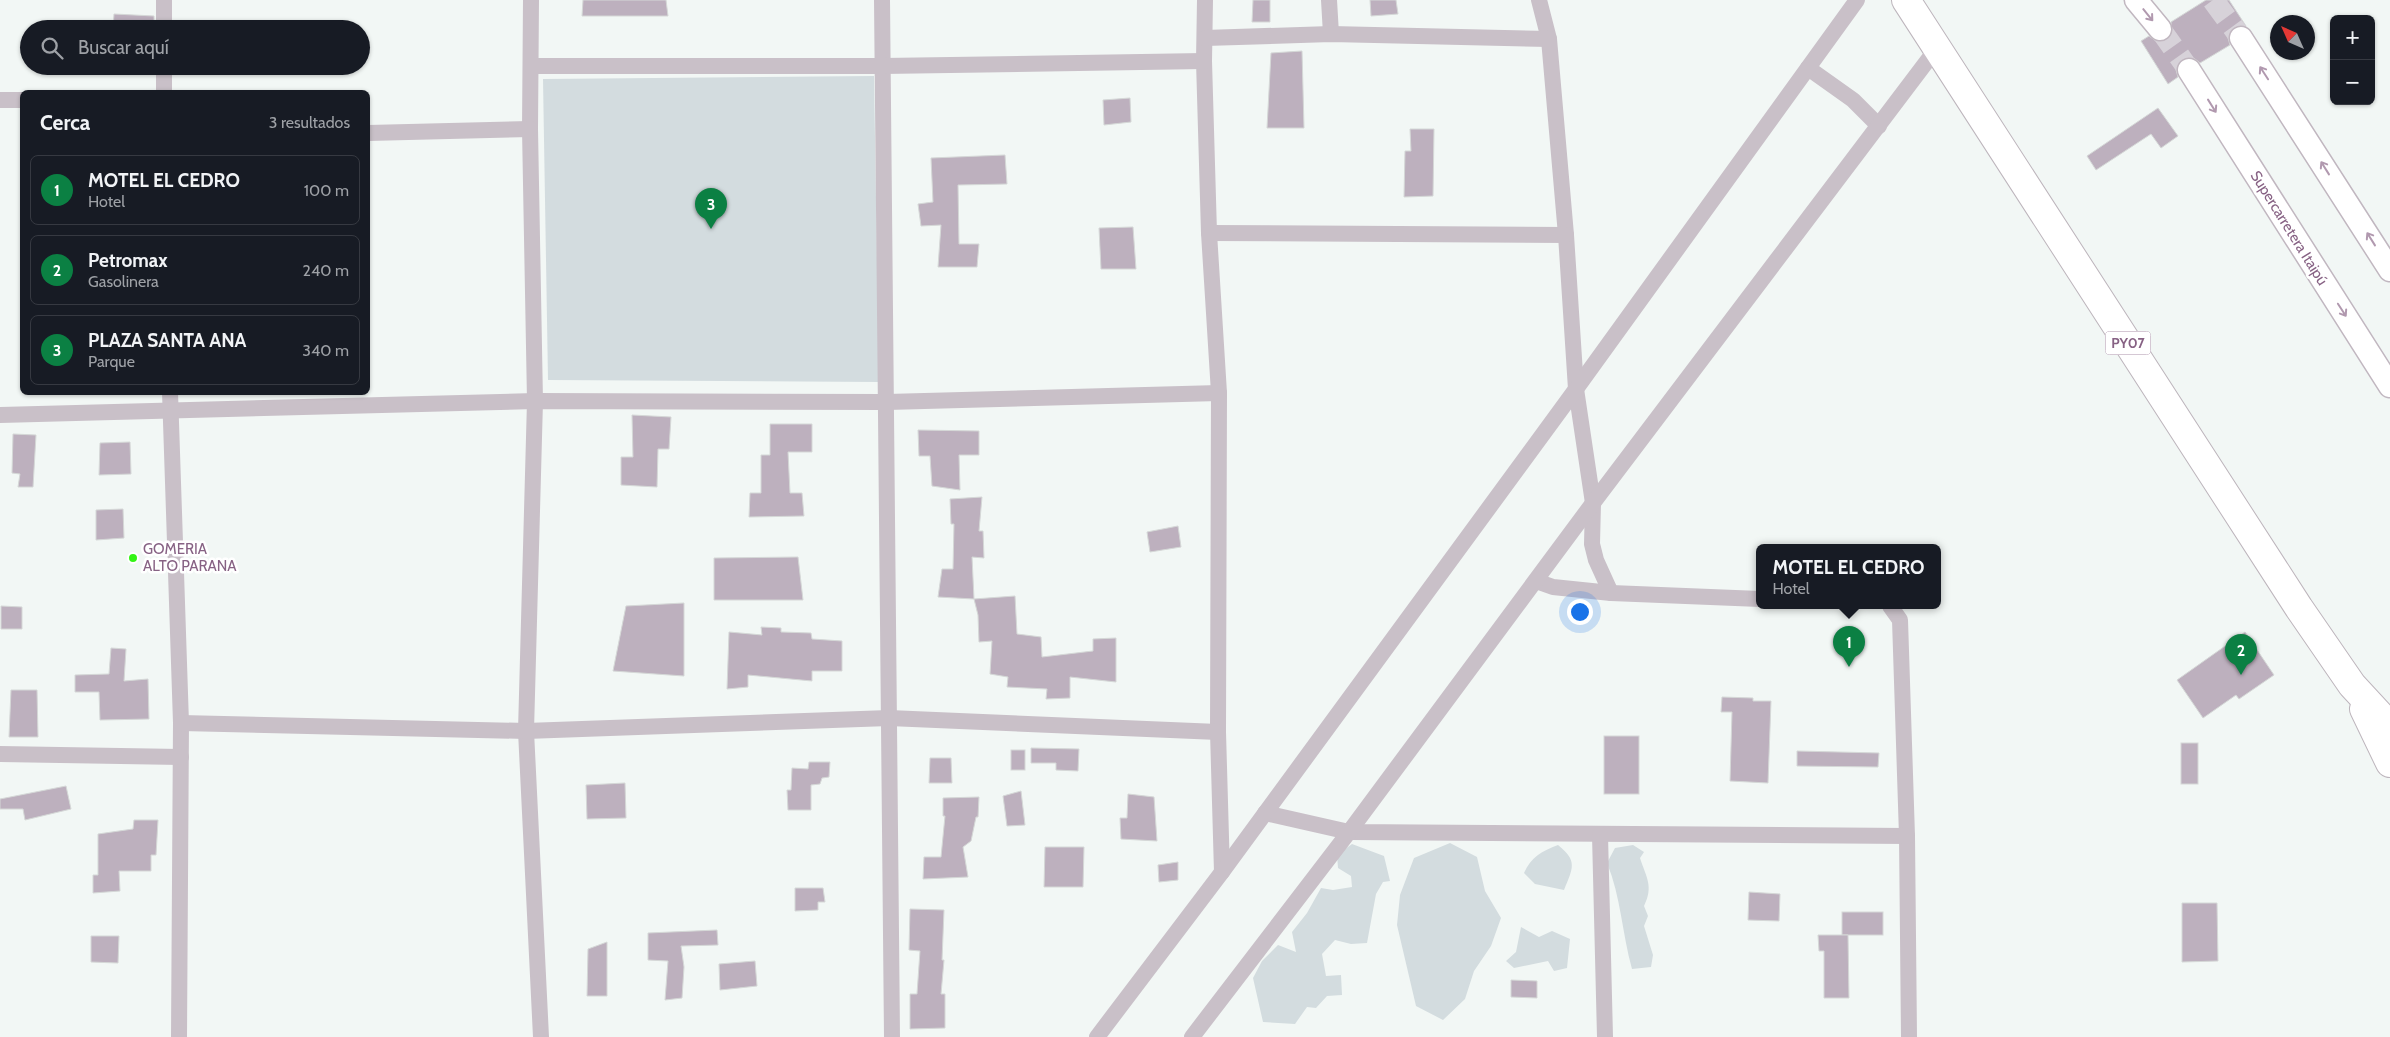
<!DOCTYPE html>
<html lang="es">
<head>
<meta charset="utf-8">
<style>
	:root { --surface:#171b24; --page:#20242c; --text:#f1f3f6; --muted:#9ea1a6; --line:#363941; --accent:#0b8043 }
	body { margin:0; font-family:Cabin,sans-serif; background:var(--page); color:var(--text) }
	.controls { position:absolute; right:15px; top:15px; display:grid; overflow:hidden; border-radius:8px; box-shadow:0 1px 4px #0004 }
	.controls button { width:45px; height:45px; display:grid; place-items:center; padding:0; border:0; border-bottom:1px solid var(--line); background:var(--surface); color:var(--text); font:25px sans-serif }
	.compass { position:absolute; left:2270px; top:15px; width:45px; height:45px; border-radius:50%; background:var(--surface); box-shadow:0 1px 4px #0004; rotate:315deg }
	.you { position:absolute; left:1579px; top:611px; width:18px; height:18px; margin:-12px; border:4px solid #fff; border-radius:50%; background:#1a73e8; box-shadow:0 0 0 8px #1a73e833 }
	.badge { display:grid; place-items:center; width:32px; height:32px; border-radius:50%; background:var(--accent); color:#fff; font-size:16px; font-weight:700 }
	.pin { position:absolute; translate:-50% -41px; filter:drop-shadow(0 1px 2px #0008) }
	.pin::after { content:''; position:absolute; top:26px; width:18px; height:15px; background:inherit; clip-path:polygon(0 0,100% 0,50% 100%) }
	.popup { position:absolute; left:1756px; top:544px; width:185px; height:65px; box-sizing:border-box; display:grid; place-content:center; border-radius:8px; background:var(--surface); filter:drop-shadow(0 1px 4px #0005); font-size:16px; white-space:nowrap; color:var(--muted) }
	.popup b { font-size:19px; color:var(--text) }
	.popup::after { content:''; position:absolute; left:50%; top:100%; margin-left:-10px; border:10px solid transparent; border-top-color:var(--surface) }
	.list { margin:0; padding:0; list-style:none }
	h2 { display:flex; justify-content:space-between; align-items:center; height:65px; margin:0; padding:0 20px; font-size:21px }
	h2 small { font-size:16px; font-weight:400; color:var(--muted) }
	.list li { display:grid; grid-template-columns:32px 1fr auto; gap:15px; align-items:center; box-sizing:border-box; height:70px; margin:0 10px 10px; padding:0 10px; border:1px solid var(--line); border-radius:8px }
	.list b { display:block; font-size:19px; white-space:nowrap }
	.list p { margin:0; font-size:16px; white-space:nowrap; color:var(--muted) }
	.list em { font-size:16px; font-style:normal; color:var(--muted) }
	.icon { flex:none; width:28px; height:28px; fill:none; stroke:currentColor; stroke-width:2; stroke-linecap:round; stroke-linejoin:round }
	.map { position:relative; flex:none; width:2390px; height:1037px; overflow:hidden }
	.search { position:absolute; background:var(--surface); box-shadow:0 1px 4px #0004; left:20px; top:20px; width:350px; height:55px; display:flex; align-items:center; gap:12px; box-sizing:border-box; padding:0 18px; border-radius:28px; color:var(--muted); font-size:19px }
	.panel { position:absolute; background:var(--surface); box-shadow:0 1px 4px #0004; left:20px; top:90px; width:350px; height:305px; border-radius:8px }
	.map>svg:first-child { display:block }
	.green { fill:#d3dcdf }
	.building { fill:#bdb0be; stroke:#d5d8d7 }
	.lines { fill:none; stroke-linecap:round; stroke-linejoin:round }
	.secondary-tunnel { stroke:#d7d2d9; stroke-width:22; stroke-dasharray:22 11; stroke-linecap:butt }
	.secondary-casing { stroke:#c1b7c0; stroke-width:25 }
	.highway-casing { stroke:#bdb5bc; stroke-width:30 }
	.street { stroke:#c9c0c8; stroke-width:16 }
	.secondary { stroke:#fff; stroke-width:22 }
	.highway { stroke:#fff; stroke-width:28 }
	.oneway { stroke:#b199af }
	.poi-dot { fill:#33f415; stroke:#fff; stroke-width:2 }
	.labels { text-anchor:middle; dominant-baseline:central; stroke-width:5; stroke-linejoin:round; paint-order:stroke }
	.shield { fill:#fff; stroke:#ab91a9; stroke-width:1 }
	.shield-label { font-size:14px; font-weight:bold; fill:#876284 }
	.street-label { font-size:15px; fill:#876284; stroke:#fff }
	.poi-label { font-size:15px; fill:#876284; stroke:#fff; text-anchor:start }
</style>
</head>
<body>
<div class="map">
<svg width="2390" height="1037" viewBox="0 0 2390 1037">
	<rect width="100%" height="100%" fill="#f2f7f5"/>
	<g class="green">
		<polygon points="874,76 879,382 548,380 543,79"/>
		<polygon points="1450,843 1477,857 1485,891 1501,918 1491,946 1474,971 1465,999 1443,1020 1416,1006 1397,925 1400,895 1414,858"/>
		<polygon points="1352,844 1384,856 1390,881 1383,882 1376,894 1367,943 1351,944 1335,940 1322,954 1326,976 1341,975 1342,995 1327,996 1316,1008 1307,1007 1295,1024 1263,1022 1253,978 1262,961 1278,945 1296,952 1292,932 1307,913 1321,888 1333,890 1352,887 1351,876 1338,868 1337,855"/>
		<path d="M1558,845C1578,861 1573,868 1564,890L1535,884L1524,873C1531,857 1542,851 1558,845Z"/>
		<path d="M1633,845L1644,852L1640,858C1646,877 1654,886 1644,906L1648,916L1644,926L1653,955L1651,967L1632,969C1622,933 1621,897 1607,863L1615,848Z"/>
		<polygon points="1521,927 1539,937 1552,931 1570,939 1567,968 1554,971 1548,961 1514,968 1506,961 1516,952"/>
	</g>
	<g class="building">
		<polygon points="583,0 666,0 668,16 582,16"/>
		<polygon points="1253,0 1270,0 1270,22 1252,22"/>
		<polygon points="1370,0 1396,0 1398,14 1371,16"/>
		<polygon points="2206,0 2229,0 2246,26 2234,27 2228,38 2230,45 2200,63 2195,59 2189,57 2182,59 2176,70 2178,77 2168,84 2141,41 2149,36 2156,41 2168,39 2172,33 2171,22"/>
		<polygon points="114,14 154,16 154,29 113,29"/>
		<polygon points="1302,51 1304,128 1267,128 1271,53"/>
		<polygon points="1130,98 1131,122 1104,125 1103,100"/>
		<polygon points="2158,108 2178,136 2161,148 2151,134 2096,170 2087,156"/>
		<polygon points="1410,129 1434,129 1433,196 1404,197 1405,151 1411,151"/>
		<polygon points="1005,155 1007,184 958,185 959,244 979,244 977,267 938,267 941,225 921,226 918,204 933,202 931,158"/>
		<polygon points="1133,227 1136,269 1101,269 1099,228"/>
		<polygon points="632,415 671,417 669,449 658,449 657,487 621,485 621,457 633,457"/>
		<polygon points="770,424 812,424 812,452 788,452 790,493 802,493 804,516 749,517 750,493 761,493 761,455 770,455"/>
		<polygon points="918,430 979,431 979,455 959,455 960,490 932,486 930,456 919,456"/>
		<polygon points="13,434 36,435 33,487 18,487 20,474 12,473"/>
		<polygon points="130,442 131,474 99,475 100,443"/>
		<polygon points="982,497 979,531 983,531 984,558 972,557 974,599 938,597 942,569 953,569 954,524 951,524 950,499"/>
		<polygon points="123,509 124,538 96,540 96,510"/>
		<polygon points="1178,526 1181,547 1150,552 1147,532"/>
		<polygon points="798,557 803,600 714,600 714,558"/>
		<polygon points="1015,596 1017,634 1041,637 1042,657 1093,651 1093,639 1116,638 1116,682 1070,677 1070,698 1046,699 1047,689 1007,687 1008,677 990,674 992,641 979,642 978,615 974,599"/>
		<polygon points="684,603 684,676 613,671 626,606"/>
		<polygon points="1,606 22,607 22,629 1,629"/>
		<polygon points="761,627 781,628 781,632 811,633 812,639 842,641 842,671 812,671 812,681 748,675 748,687 727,689 729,632 762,635"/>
		<polygon points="2245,632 2274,675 2239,699 2236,695 2203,718 2177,680"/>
		<polygon points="111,648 126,649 124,681 148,679 149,719 100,720 99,692 75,692 75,675 109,674"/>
		<polygon points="11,690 37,690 38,737 9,737"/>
		<polygon points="1722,697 1753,698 1753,701 1771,701 1768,783 1730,781 1732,712 1721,712"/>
		<rect x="1604" y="736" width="35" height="58"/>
		<rect x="2181" y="743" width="17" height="41"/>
		<polygon points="1031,748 1079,749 1078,771 1056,770 1056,763 1031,763"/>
		<rect x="1011" y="750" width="14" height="20"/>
		<polygon points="1797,751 1879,753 1878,767 1797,766"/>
		<polygon points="930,758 951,758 952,783 929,783"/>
		<polygon points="809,762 830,762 829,777 822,778 820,784 811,785 811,810 788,810 787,790 791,790 792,768 808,769"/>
		<polygon points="625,783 626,818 587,819 586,785"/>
		<polygon points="66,786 71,809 25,820 23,809 0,809 0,799"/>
		<polygon points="1021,791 1025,825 1007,826 1003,796"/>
		<polygon points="1128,794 1154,797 1157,841 1121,839 1120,818 1127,818"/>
		<polygon points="979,797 978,817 976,817 971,841 963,847 968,877 923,879 924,857 941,857 945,816 943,816 943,798"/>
		<polygon points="134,820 158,820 156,855 151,855 151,871 119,871 120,891 93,893 93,875 98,875 98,834 133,829"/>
		<polygon points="1045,847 1084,847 1083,887 1044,887"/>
		<polygon points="1178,862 1178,880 1159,882 1158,865"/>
		<polygon points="795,888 823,888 825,902 818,902 818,910 795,911"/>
		<polygon points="1749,892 1780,894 1779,921 1748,920"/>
		<polygon points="2182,903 2217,903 2218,961 2182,962"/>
		<polygon points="910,909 944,910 942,960 944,960 941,994 945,994 945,1028 910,1029 910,994 917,994 920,951 909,950"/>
		<rect x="1842" y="912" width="41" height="23"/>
		<polygon points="717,930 718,945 681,946 684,967 682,998 665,1000 668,961 648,960 648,933"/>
		<polygon points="1818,935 1848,935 1849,998 1824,998 1824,951 1819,951"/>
		<polygon points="91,936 119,936 118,963 91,962"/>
		<polygon points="607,942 607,996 587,996 588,949"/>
		<polygon points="755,961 757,986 720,990 719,964"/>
		<polygon points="1511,980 1537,981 1537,998 1511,997"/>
	</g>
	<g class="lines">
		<g class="secondary-tunnel">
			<polyline points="2213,0 2241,38"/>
			<polyline points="2160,29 2189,70"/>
		</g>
		<g class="secondary-casing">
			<g id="secondary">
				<polyline points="2136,0 2160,29"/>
				<polyline points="2241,38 2390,270"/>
				<polyline points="2189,70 2390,386"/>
			</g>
		</g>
		<g class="highway-casing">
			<g id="highway">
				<polyline points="1906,0 2299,608 2352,685 2390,726"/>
				<polyline points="2364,709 2390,763"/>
			</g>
		</g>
		<g class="street">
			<polyline points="164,0 164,29"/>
			<polyline points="531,0 530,129 535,401 526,731 541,1037"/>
			<polyline points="882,0 892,1037"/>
			<polyline points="1205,0 1204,61 1209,233 1219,393 1218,732 1222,872"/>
			<polyline points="1329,0 1331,34"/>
			<polyline points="1539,0 1549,39 1566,235 1576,389 1593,503 1592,544 1596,560 1611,593"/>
			<polyline points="1205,38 1331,34 1549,39"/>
			<polyline points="164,66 164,92"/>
			<polyline points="531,66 883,66 1204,61"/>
			<polyline points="1808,68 1853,100 1879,126"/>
			<polyline points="0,100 22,100"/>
			<polyline points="368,133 530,129"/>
			<polyline points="1209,233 1566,235"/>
			<polyline points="170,392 181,723 179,1037"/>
			<polyline points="0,415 535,401 887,402 1219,393"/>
			<polyline points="1536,581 1553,587 1611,593 1760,599"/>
			<polyline points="1890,606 1900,620 1907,836 1909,1037"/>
			<polyline points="181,723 526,731 889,718 1218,732"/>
			<polyline points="0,754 181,757"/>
			<polyline points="1265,813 1349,832 1907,836"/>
			<polyline points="1600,835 1605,1037"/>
			<polyline points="1097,1037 1222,872 1576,389 1857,0"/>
			<polyline points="1192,1037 1349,832 1593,503 1937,48"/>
		</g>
		<use href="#secondary" class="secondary"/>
		<use href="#highway" class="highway"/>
	</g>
	<defs><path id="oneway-shaft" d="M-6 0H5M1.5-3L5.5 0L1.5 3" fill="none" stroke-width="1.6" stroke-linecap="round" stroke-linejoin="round" transform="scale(1.25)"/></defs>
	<g class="oneway">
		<use href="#oneway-shaft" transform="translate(2148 15) rotate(51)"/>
		<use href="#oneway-shaft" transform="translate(2264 73) rotate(-123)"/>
		<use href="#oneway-shaft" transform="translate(2212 106) rotate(58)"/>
		<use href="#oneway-shaft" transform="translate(2325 168) rotate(-122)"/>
		<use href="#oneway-shaft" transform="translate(2371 239) rotate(-122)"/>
		<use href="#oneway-shaft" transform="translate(2342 310) rotate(57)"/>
	</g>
	<circle class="poi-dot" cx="133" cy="558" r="5"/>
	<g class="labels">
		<rect class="shield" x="2105.5" y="331.5" width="45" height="23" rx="4"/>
		<g class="shield-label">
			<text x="2128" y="343">PY07</text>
		</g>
		<g class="street-label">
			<text transform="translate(2289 228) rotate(58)">Supercarretera Itaipú</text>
		</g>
		<g class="poi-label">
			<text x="143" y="549">GOMERIA<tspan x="143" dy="17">ALTO PARANA</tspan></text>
		</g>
	</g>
</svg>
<div class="controls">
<button>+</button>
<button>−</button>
</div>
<svg class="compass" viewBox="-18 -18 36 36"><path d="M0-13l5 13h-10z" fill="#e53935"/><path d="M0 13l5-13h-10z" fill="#9ea1a6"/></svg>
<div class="you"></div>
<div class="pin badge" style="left:1849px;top:667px">1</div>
<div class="popup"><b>MOTEL EL CEDRO</b>Hotel</div>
<div class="pin badge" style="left:2241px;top:675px">2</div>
<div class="pin badge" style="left:711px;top:229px">3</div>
<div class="search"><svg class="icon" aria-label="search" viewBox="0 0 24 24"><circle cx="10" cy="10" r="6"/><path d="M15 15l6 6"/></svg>Buscar aquí</div>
<section class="panel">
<h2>Cerca<small>3 resultados</small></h2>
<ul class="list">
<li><span class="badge">1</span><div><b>MOTEL EL CEDRO</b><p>Hotel</p></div><em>100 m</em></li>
<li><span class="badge">2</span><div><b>Petromax</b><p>Gasolinera</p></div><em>240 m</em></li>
<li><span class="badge">3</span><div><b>PLAZA SANTA ANA</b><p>Parque</p></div><em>340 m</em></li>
</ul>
</section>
</div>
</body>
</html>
